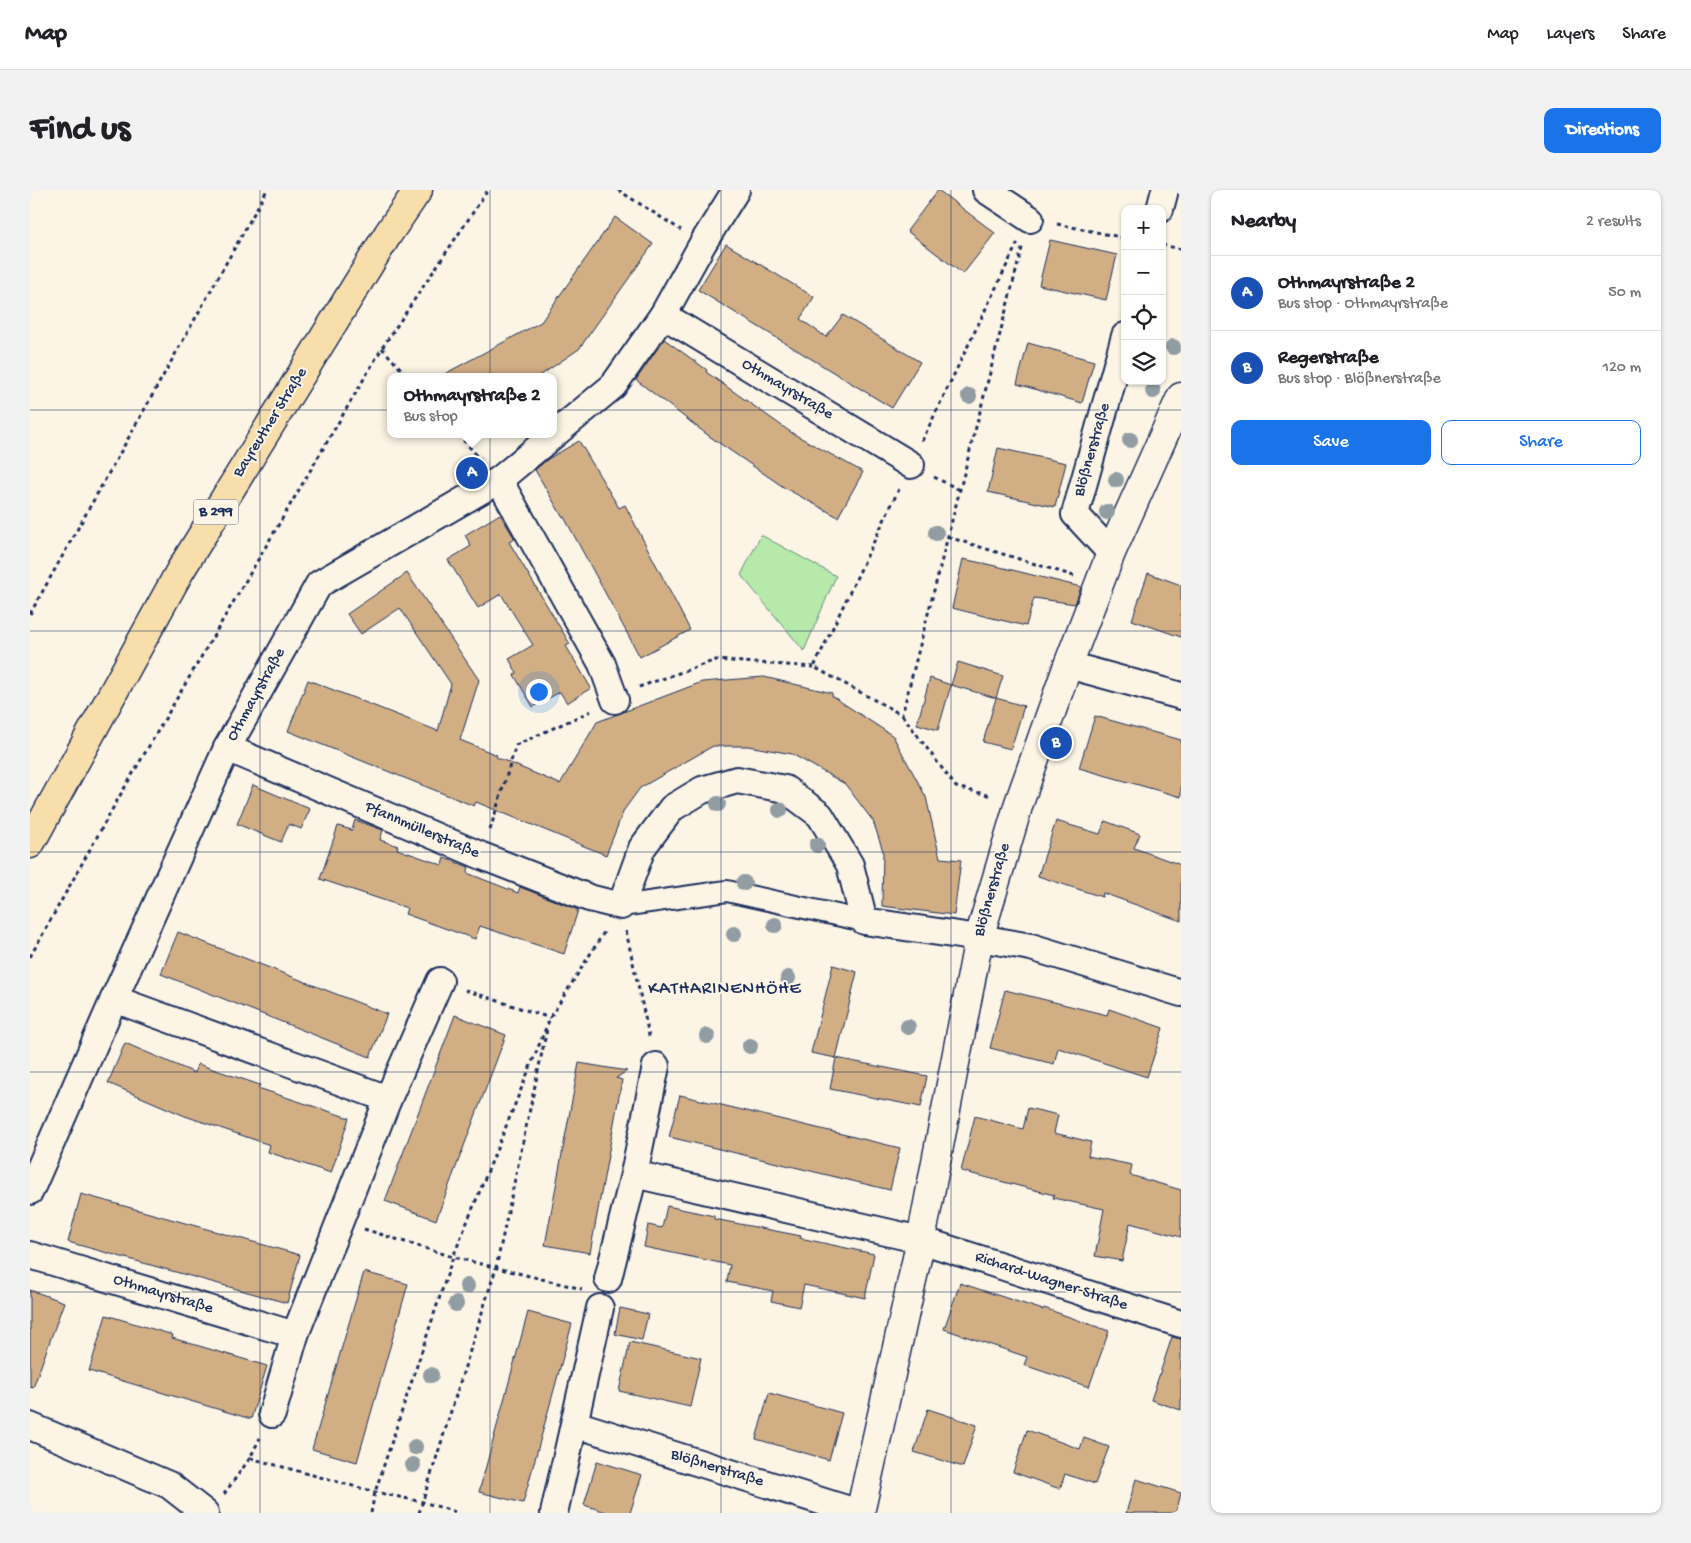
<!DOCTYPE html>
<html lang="en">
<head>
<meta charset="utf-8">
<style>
	:root { --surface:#fff; --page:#f2f2f2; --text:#202124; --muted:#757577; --line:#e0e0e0; --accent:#1a73e8 }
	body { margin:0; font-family:"Gochi Hand",sans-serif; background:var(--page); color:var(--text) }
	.controls { position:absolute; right:15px; top:15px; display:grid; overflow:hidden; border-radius:10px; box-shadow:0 1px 4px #0004 }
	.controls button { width:45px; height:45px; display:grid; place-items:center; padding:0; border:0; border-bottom:1px solid var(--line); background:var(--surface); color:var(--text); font:25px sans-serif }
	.you { position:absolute; left:508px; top:501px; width:18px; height:18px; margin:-12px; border:4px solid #fff; border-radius:50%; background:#1a73e8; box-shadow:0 0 0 8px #1a73e833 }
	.badge { display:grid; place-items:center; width:32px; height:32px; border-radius:50%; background:var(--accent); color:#fff; font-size:16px; font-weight:700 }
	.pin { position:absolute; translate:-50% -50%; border:2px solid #fff; box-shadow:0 1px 5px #0006 }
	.popup { position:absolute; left:357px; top:183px; width:170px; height:65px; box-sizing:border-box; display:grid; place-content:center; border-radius:10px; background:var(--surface); filter:drop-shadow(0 1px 4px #0005); font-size:16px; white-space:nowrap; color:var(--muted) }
	.popup b { font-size:19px; color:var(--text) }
	.popup::after { content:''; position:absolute; left:50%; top:100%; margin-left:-10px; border:10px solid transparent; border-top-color:var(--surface) }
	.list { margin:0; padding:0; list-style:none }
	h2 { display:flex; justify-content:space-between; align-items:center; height:65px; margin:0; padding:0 20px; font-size:21px }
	h2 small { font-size:16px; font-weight:400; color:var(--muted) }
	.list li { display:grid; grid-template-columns:32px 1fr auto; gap:15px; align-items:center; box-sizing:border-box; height:75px; padding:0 20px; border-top:1px solid var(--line) }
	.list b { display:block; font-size:19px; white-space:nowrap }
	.list p { margin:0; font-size:16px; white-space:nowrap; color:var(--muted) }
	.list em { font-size:16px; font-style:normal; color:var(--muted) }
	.actions { display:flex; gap:10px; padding:15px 20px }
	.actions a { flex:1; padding:11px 0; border:1px solid var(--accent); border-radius:10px; text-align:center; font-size:18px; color:var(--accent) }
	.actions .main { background:var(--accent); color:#fff }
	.icon { flex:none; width:28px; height:28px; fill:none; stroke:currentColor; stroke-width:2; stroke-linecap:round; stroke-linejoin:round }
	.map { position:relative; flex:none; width:1151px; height:1323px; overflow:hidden; border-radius:10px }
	header { display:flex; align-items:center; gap:30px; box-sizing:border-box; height:70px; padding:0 25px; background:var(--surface); border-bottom:1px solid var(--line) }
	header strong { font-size:24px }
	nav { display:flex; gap:28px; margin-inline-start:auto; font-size:18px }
	.intro { display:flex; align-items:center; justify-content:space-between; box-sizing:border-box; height:120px; padding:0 30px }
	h1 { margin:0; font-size:35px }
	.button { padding:12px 22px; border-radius:10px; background:var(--accent); color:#fff; font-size:18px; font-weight:700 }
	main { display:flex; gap:30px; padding:0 30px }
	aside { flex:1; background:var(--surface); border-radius:10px; box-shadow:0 1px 4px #0004 }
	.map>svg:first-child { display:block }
	.green { fill:#b6e9aa; stroke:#688c84 }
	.building { fill:#d2ae85; stroke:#1b2f5e }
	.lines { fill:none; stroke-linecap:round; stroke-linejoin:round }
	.pedestrian-casing { stroke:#1b2f5e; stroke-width:24 }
	.minor-casing { stroke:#1b2f5e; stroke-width:30 }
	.tertiary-casing { stroke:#1b2f5e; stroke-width:31 }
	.primary-casing { stroke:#1b2f5e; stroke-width:31 }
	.path { stroke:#1b2f5e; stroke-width:3; stroke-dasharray:4 4; stroke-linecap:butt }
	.pedestrian { stroke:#fcf5e5; stroke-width:20 }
	.minor { stroke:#fcf5e5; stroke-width:26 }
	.tertiary { stroke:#fcf5e5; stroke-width:28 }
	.primary { stroke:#f8deab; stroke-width:28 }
	.tree { fill:#919ca3 }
	.grid { fill:none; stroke:#1b2f5e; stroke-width:1; stroke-opacity:0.55 }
	.labels { text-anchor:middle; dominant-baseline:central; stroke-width:4; stroke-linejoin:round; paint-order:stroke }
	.shield { fill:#fcf5e5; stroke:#5e6a86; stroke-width:1 }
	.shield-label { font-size:15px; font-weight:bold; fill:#1b2f5e }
	.street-label { font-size:16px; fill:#1b2f5e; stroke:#fcf5e5 }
	.neighbourhood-label { font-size:18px; letter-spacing:1px; fill:#1b2f5e; stroke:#fcf5e5 }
</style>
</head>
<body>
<header>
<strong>Map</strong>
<nav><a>Map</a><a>Layers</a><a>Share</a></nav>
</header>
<div class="intro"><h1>Find us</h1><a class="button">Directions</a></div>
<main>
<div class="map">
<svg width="1151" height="1323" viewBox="0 0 1151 1323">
	<rect width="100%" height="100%" fill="#fcf5e5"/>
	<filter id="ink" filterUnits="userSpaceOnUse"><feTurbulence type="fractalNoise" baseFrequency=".02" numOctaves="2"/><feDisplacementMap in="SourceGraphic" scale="10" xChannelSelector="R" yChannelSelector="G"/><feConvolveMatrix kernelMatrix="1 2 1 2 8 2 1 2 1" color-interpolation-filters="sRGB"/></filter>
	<g filter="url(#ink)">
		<polygon class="green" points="731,345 806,386 774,461 711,385"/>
		<g class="building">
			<polygon points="908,0 965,43 933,84 877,41"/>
			<polygon points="585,27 623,54 549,159 508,187 409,187 511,132"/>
			<polygon points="1020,50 1087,65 1076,110 1009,95"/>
			<polygon points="696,54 784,107 770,129 796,147 813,125 890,172 862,218 668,100"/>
			<polygon points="634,149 677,180 676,182 762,243 833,282 808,327 755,298 679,246 606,190"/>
			<polygon points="998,153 1064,171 1052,213 987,194"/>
			<polygon points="549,251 589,318 595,315 660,440 610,467 534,327 533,328 505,280 518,269"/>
			<polygon points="968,258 1036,273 1025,317 958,302"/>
			<polygon points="470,324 485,349 479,352 540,454 536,456 561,498 537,513 530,502 503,517 484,485 487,483 479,469 503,455 471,404 448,418 418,370 441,356 435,345"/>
			<polygon points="933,369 970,377 1051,397 1045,414 1004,408 996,436 958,427 922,418"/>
			<polygon points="377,383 449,490 430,550 467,565 466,567 530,594 567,532 672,492 734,487 802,503 802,506 863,546 896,607 910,668 931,670 924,725 852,716 853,661 843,631 815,594 762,564 718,556 683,556 610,598 594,620 576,665 446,612 444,616 258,541 278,490 408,541 421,494 370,418 331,444 317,424"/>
			<polygon points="1118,383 1151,395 1151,447 1102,430"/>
			<polygon points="928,472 973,486 966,508 921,495"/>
			<polygon points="900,488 921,495 908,540 887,534"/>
			<polygon points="966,508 994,516 981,559 953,552"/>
			<polygon points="1065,526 1151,550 1151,607 1049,578"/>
			<polygon points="223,595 280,619 271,639 259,634 251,652 207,634"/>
			<polygon points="325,630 353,640 350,650 368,656 367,659 412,675 414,668 439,677 437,683 488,703 490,697 548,720 534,764 450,736 445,749 375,724 377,718 290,689 308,636 322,640"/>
			<polygon points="1026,631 1070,644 1075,631 1110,644 1104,658 1151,675 1151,731 1073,703 1072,707 1008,686"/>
			<polygon points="148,742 357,824 340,867 131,784"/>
			<polygon points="803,775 827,782 806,868 781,863"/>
			<polygon points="975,800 1077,825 1079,819 1133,838 1117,887 1028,858 1024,874 960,858"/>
			<polygon points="425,825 476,845 406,1030 355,1011"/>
			<polygon points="95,853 165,883 168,874 230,895 228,898 319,928 301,983 238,962 240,955 155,926 78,893"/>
			<polygon points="806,868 897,886 891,917 800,899"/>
			<polygon points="549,873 597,881 586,888 592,890 560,1063 515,1055"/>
			<polygon points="650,905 870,958 860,1000 639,947"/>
			<polygon points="998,918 1028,925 1024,943 1061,952 1058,966 1102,975 1100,985 1151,1000 1151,1047 1100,1033 1092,1071 1065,1066 1074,1019 1023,1008 1024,1005 931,981 945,926 993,939"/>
			<polygon points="51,1004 270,1065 257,1113 38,1052"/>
			<polygon points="637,1016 684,1026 684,1029 771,1046 770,1048 844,1064 835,1108 774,1095 769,1117 741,1111 743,1101 697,1092 700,1075 614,1057 618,1035 632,1038"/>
			<polygon points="334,1082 378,1094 327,1272 282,1259"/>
			<polygon points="930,1093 1013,1120 1014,1118 1079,1141 1059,1197 994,1175 997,1167 914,1139"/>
			<polygon points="0,1100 34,1112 3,1198 0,1197"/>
			<polygon points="590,1118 618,1124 612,1150 585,1144"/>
			<polygon points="498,1122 542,1134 493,1313 449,1302"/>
			<polygon points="76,1125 143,1145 142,1148 237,1176 221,1229 59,1181"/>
			<polygon points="1142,1147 1151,1149 1151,1220 1121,1210"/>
			<polygon points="600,1152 671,1168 660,1217 589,1201"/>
			<polygon points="739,1203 812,1223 799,1270 726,1249"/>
			<polygon points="898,1219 947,1235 933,1277 884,1262"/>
			<polygon points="997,1240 1050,1259 1054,1248 1079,1257 1065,1294 1035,1284 1030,1299 983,1282"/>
			<polygon points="567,1271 612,1285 600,1323 579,1323 554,1315"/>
			<polygon points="1106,1289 1151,1303 1146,1323 1096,1323"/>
		</g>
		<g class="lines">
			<g class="pedestrian-casing">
				<polyline id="pedestrian" points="591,716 697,701 834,731"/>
			</g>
			<g class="minor-casing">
				<g id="minor">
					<polyline points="956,0 1000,29"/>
					<polyline points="1130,19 1135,0"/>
					<polyline points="633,125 881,275"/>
					<polyline points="469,290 572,474 585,510"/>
					<polyline points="1081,363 1045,324 1095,146"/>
					<polyline points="1038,475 1151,506"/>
					<polyline points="197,558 452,666 559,708 591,716 612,658 642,618 672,600 707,590 755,599 790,625 820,675 834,731 949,748 1001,757 1151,803"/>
					<polyline points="84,809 358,909"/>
					<polyline points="604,984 891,1050 1151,1134"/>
					<polyline points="0,1001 84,809 197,558 289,394 469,290 583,196 633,125 673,53 706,0"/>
					<polyline points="0,1065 265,1145"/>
					<polyline points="578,1089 604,984 626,876"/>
					<polyline points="242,1224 265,1145 358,909 410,791"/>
					<polyline points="545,1234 829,1323"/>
					<polyline points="0,1236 139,1295 175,1323"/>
					<polyline points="524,1323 570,1118"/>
				</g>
			</g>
			<g class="tertiary-casing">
				<polyline id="tertiary" points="830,1323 891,1050 949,748 989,613 1038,475 1081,363 1151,207"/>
			</g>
			<g class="primary-casing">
				<polyline id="primary" points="0,654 150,381 358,44 388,0"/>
			</g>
			<g class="path">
				<polyline points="588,0 651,40"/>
				<polyline points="1027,34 1095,48"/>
				<polyline points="1132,55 1151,59"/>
				<polyline points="352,158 378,187"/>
				<polyline points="428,244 451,270"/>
				<polyline points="892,251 988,52"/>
				<polyline points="904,287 930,300"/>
				<polyline points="869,299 784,477 872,525 993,54"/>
				<polyline points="918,347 1044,386"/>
				<polyline points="0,424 237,0"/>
				<polyline points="609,497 686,470 784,477"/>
				<polyline points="872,525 926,597 962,606"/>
				<polyline points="460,640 486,555 561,521"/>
				<polyline points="596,741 620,850"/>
				<polyline points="0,767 88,609 352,158 458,0"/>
				<polyline points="435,800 520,828"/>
				<polyline points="334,1039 423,1067 552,1099"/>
				<polyline points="220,1268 345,1302 393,1312 429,1323"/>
				<polyline points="194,1304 220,1268 230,1248"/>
				<polyline points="341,1323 345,1302 423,1067 520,828 576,739"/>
				<polyline points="389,1323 466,1078 517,839"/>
			</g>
			<use href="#pedestrian" class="pedestrian"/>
			<use href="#minor" class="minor"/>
			<use href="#tertiary" class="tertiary"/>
			<use href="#primary" class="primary"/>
		</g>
		<g class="tree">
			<circle cx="1143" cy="157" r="8"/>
			<circle cx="1123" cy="201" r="8"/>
			<circle cx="939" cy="206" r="8"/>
			<circle cx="1100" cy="250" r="8"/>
			<circle cx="1086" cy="290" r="8"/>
			<circle cx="1077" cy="322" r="8"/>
			<circle cx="906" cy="343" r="8"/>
			<circle cx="688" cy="614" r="8"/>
			<circle cx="750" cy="620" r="8"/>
			<circle cx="787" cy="655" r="8"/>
			<circle cx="714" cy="693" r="8"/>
			<circle cx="745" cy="735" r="8"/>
			<circle cx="704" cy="744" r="8"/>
			<circle cx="758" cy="788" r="8"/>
			<circle cx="878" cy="837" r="8"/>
			<circle cx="677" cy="846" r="8"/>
			<circle cx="720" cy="856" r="8"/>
			<circle cx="437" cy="1096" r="8"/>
			<circle cx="426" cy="1114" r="8"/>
			<circle cx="401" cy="1185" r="8"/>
			<circle cx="385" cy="1257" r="8"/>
			<circle cx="383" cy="1275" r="8"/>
		</g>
	</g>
	<path class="grid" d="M230,0V1323M460,0V1323M691,0V1323M921,0V1323M0,220H1151M0,441H1151M0,662H1151M0,882H1151M0,1102H1151"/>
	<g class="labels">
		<rect class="shield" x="163.5" y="309.5" width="45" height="25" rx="4"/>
		<g class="shield-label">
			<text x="186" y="322">B 299</text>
		</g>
		<g class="street-label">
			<text transform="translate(757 200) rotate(31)">Othmayrstraße</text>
			<text transform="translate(241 233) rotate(-58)">Bayreuther Straße</text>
			<text transform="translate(1063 260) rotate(-74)">Blößnerstraße</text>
			<text transform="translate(227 505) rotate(-61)">Othmayrstraße</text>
			<text transform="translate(392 641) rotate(23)">Pfannmüllerstraße</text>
			<text transform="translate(963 700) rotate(-74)">Blößnerstraße</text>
			<text transform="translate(1021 1092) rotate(18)">Richard-Wagner-Straße</text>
			<text transform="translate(133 1105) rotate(17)">Othmayrstraße</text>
			<text transform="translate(687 1279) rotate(17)">Blößnerstraße</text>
		</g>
		<g class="neighbourhood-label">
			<text x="695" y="799">KATHARINENHÖHE</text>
		</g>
	</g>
</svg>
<div class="controls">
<button>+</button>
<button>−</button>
<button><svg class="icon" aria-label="locate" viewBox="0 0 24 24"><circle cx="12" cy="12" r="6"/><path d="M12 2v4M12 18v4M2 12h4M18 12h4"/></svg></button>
<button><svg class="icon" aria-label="layers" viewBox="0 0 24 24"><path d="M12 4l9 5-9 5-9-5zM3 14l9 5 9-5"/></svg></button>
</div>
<div class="you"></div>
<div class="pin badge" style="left:442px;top:283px;background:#1a4fb4">A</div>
<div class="popup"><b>Othmayrstraße 2</b>Bus stop</div>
<div class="pin badge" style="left:1026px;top:553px;background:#1a4fb4">B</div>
</div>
<aside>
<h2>Nearby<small>2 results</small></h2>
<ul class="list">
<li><span class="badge" style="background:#1a4fb4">A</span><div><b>Othmayrstraße 2</b><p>Bus stop · Othmayrstraße</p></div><em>50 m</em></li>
<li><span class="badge" style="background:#1a4fb4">B</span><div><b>Regerstraße</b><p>Bus stop · Blößnerstraße</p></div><em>120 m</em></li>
</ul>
<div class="actions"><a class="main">Save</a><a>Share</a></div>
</aside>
</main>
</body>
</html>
